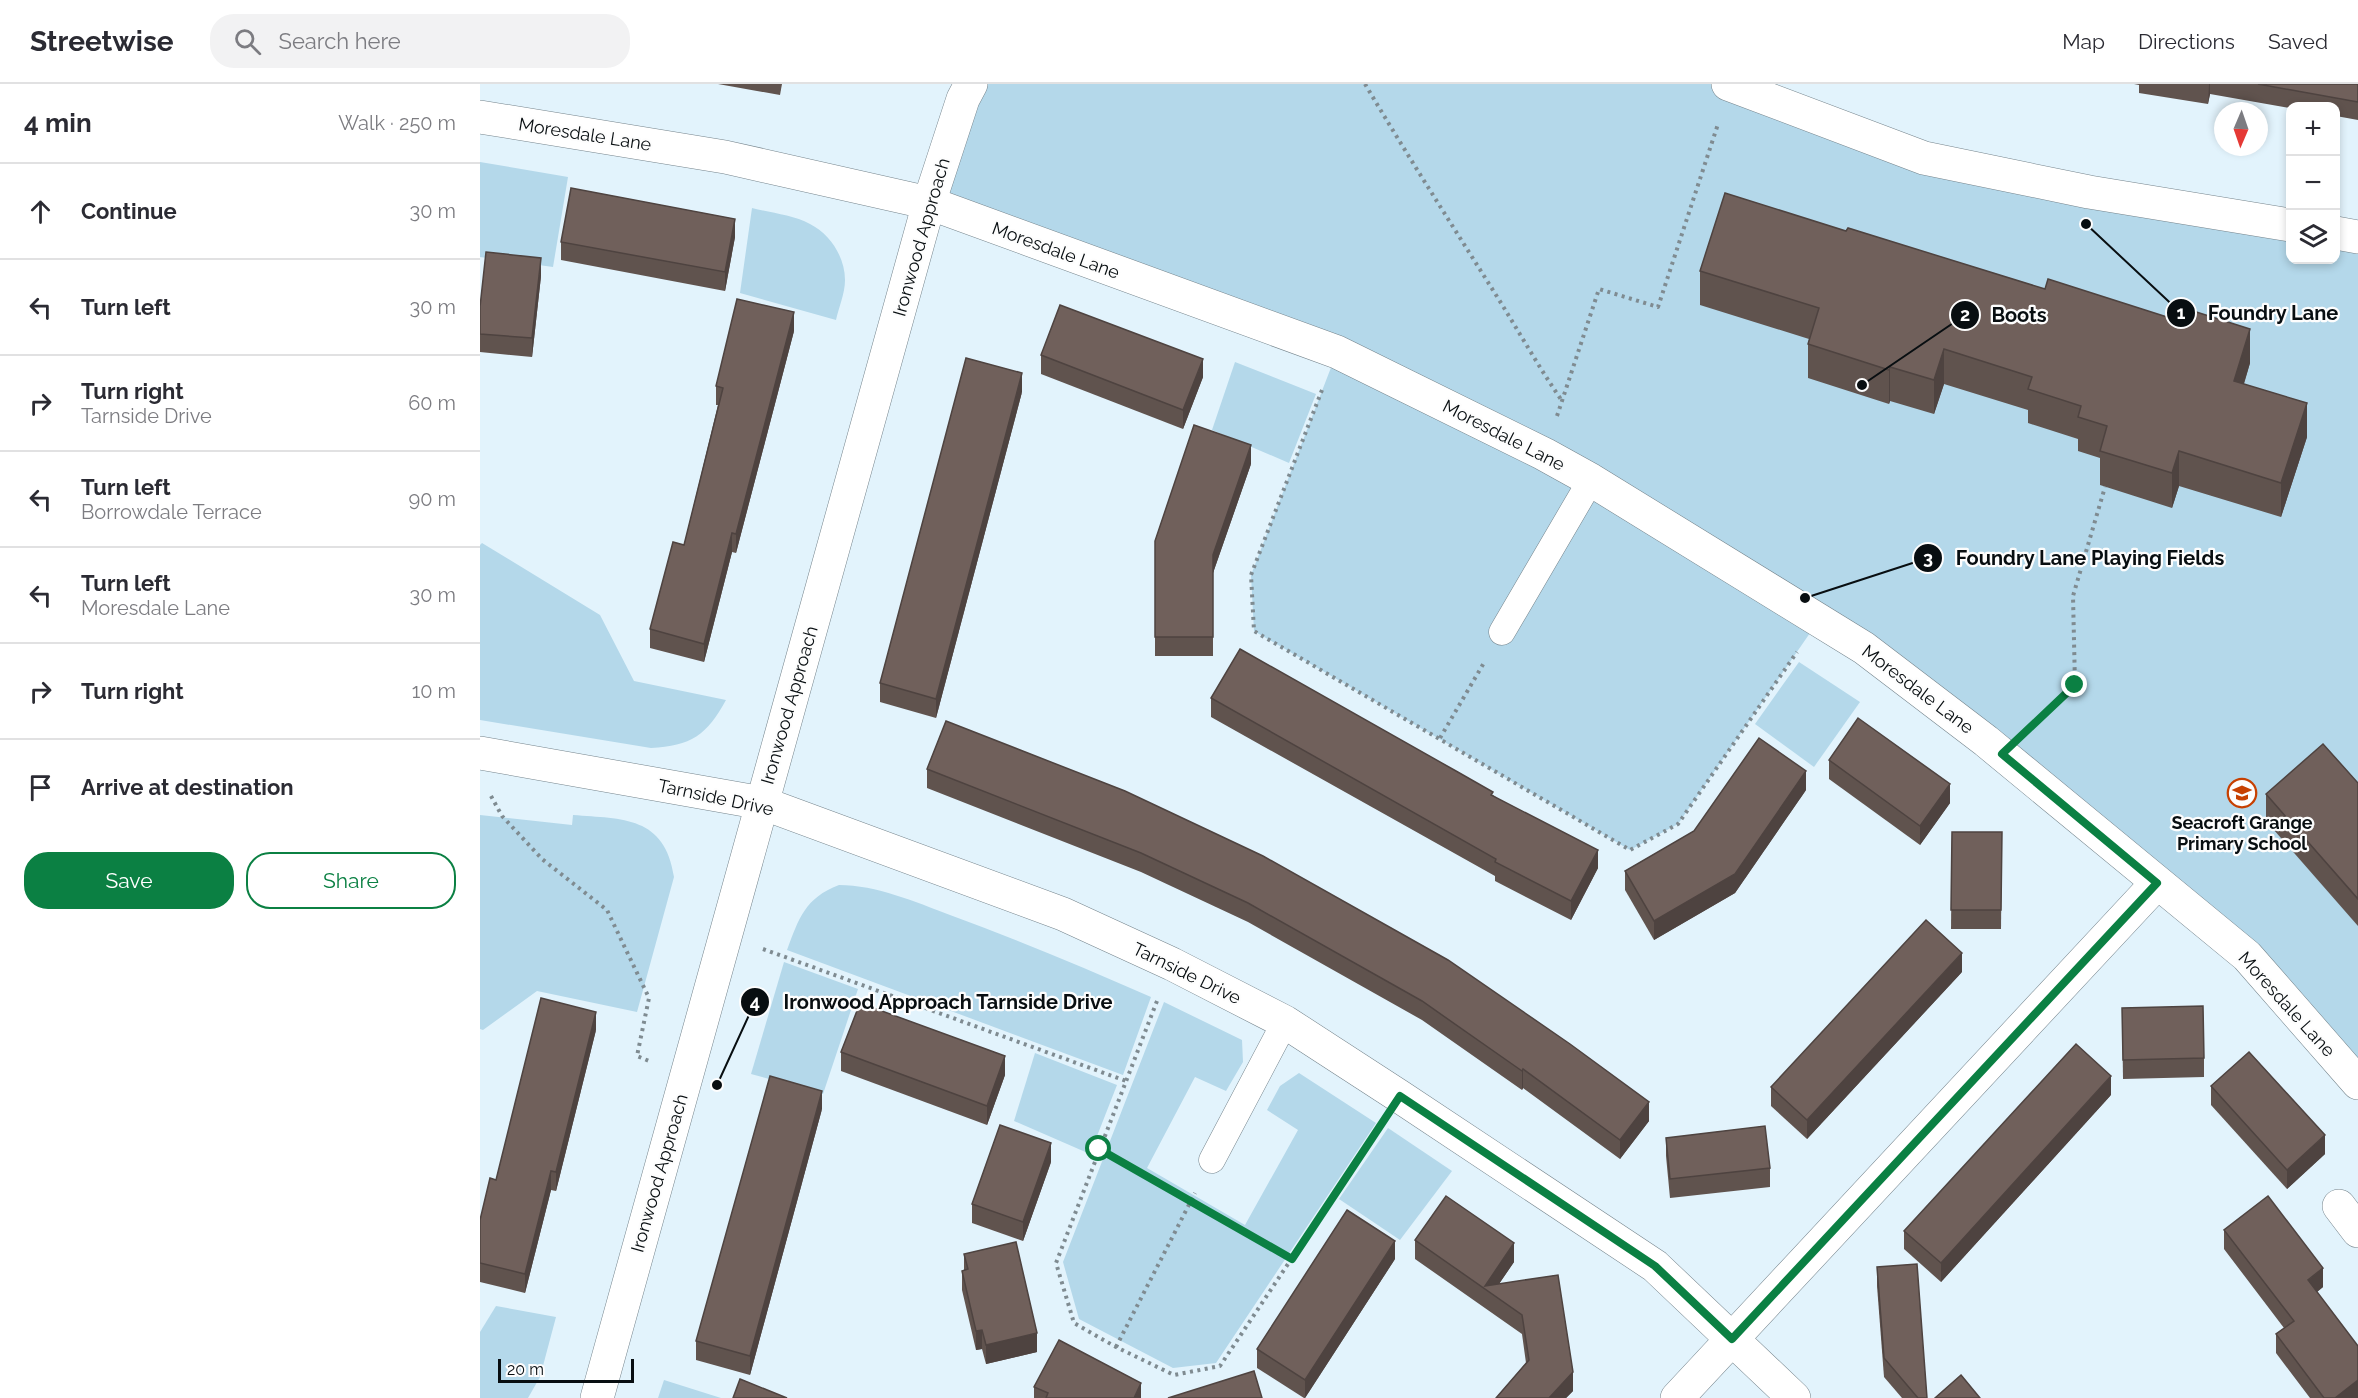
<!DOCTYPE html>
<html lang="en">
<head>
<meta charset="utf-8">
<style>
	:root { --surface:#fff; --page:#f2f2f3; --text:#2b2b33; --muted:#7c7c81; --line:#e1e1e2; --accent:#0b8043 }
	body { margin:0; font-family:Raleway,sans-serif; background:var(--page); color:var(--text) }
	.controls { position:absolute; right:18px; top:18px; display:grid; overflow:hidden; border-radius:12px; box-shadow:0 3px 9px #0003 }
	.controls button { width:54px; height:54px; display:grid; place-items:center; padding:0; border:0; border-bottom:2px solid var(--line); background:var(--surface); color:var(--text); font:30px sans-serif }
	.compass { position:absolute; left:1734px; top:18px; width:54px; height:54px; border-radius:50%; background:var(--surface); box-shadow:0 3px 9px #0003; rotate:182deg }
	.scale { position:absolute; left:18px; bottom:15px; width:136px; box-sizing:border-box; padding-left:6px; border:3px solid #080e11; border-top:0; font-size:16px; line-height:21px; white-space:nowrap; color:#080e11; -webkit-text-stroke:4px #fdfdfd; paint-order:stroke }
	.stop { position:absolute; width:18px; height:18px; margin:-14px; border:4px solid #0b8043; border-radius:50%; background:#fff }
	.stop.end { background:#0b8043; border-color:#fff; box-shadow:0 2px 6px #0008 }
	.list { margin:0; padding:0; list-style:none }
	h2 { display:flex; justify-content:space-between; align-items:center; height:78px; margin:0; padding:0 24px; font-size:26px }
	h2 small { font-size:20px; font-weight:400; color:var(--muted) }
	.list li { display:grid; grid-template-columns:39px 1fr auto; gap:18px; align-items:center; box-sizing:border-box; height:96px; padding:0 24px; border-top:2px solid var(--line) }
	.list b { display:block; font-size:22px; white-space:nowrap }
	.list p { margin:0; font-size:20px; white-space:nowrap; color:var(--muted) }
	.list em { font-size:20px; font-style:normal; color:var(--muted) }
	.actions { display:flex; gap:12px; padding:18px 24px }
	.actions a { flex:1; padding:14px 0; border:2px solid var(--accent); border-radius:24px; text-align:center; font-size:21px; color:var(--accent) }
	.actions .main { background:var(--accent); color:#fff }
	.icon { flex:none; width:33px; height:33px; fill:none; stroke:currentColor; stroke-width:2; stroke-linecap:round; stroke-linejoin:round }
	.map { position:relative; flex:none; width:1878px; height:1314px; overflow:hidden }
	header { display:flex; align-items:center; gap:36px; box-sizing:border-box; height:84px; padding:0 30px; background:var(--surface); border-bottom:2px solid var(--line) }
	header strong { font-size:28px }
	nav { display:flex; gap:33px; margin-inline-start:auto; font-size:21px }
	.search { width:420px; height:54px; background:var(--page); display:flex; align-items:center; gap:15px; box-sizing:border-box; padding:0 21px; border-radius:24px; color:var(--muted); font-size:22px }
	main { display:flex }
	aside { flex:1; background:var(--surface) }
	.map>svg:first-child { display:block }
	.green { fill:#b4d8ea }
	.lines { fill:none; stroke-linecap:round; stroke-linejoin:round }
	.service-casing { stroke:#75848c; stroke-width:27 }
	.minor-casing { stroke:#75848c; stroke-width:34 }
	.tertiary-casing { stroke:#75848c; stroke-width:34 }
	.path { stroke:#7f8b91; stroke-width:4; stroke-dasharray:3 4.5; stroke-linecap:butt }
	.service { stroke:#fff; stroke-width:26 }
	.minor { stroke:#fff; stroke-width:33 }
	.tertiary { stroke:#fff; stroke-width:33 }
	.wall { fill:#60534e }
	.shaded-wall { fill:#4e4340 }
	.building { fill:#70605b; stroke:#4e4340; stroke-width:1.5 }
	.route { stroke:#0b8043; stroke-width:8 }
	.labels { text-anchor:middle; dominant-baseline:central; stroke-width:4.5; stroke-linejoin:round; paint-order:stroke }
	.street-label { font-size:18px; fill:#080e11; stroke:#fdfdfd }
	.poi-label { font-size:18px; font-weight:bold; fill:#080e11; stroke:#fdfdfd }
	.leader { fill:none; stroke:#080e11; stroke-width:2 }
	.callout-dot { fill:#080e11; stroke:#fdfdfd; stroke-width:2 }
	.mark-label { font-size:18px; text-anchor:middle; font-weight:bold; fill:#fff }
	.callout-label { font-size:20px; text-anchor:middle; font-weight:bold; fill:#080e11; stroke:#fdfdfd; stroke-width:4.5; stroke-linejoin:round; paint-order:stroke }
</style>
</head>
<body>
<header>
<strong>Streetwise</strong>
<div class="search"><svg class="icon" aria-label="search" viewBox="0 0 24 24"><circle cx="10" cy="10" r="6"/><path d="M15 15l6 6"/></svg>Search here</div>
<nav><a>Map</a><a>Directions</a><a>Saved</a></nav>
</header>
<main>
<aside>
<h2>4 min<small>Walk · 250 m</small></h2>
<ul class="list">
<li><svg class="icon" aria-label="ahead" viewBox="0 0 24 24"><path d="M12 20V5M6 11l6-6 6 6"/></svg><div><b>Continue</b></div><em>30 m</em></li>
<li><svg class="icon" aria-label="left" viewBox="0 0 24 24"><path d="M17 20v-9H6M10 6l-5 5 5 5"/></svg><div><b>Turn left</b></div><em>30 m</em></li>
<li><svg class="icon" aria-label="right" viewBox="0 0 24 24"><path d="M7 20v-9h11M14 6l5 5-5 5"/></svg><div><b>Turn right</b><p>Tarnside Drive</p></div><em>60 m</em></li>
<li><svg class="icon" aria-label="left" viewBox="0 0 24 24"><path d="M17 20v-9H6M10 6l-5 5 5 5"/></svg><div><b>Turn left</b><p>Borrowdale Terrace</p></div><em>90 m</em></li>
<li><svg class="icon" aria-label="left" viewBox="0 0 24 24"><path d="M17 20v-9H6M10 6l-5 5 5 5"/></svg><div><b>Turn left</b><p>Moresdale Lane</p></div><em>30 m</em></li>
<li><svg class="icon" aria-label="right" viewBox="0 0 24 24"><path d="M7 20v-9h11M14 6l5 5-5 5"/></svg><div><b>Turn right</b></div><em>10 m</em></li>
<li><svg class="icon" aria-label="arrive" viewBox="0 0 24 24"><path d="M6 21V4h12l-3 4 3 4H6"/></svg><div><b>Arrive at destination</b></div></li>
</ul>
<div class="actions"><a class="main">Save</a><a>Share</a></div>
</aside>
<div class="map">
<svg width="1878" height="1314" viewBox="0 0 1878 1314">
	<rect width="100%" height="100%" fill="#e2f3fc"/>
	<g class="green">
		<polygon points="491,0 1248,0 1444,74 1810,141 1810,176 1856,176 1856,149 1878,153 1878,999 1767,872 1339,536 1198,740 1150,766 774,547 771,491 857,268 449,119"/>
		<polygon points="0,78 88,93 73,183 0,173"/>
		<path d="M272,124C291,129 313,131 330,140C350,150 365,173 365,196C365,209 359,223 356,236L260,209Z"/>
		<polygon points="755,278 836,310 809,379 732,346"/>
		<path d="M2,459L120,531L154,597L246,616C227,651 211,662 171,664L0,636V461Z"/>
		<polygon points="1319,578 1380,618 1334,683 1275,640"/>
		<path d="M0,731L92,741L93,731C143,735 185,732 194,793L157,928L57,907L3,946L0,945Z"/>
		<path d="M359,801C396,801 436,818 470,831C538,856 605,884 671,913L643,991L307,866C319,834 325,814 359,801Z"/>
		<polygon points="304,878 378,905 343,1010 271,990"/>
		<polygon points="684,918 762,956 763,978 746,1007 715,993 667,1084 765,1141 818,1046 787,1026 800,1002 819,989 896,1039 736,1279 693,1284 599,1235 583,1178"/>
		<polygon points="555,969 637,1001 610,1070 534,1037"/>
		<polygon points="908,1044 972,1087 920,1156 859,1115"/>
		<polygon points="16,1222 76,1233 60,1293 48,1314 0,1314 0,1248"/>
		<polygon points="184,1296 241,1314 178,1314"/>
	</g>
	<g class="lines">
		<g class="service-casing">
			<g id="service">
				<polyline points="1022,548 1111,396"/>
				<polyline points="732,1076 805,938"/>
			</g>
		</g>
		<g class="minor-casing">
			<g id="minor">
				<polyline points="0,33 245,73 449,119 857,268 1064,370 1111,396 1384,564 1506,657 1767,872 1878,999"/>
				<polyline points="0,669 282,719 583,830 692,880 805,938 919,1012 1175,1182 1314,1314"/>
				<polyline points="1859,1122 1878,1147"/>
				<polyline points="117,1314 449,119 483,15 491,0"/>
				<polyline points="1197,1314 1677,799"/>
			</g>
		</g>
		<g class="tertiary-casing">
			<g id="tertiary">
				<polyline points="1248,0 1444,74 1609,108 1810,141"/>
				<polyline points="1856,149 1878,153"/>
			</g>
		</g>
		<g class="path">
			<path d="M885,0C927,71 972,141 1016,211C1038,246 1058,282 1082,317"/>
			<polyline points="842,306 771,491 774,547 1150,766 1198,740 1317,568"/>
			<polyline points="1077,332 1119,205 1178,223 1238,40"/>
			<polyline points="1551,642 1595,601 1593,512 1625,403"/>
			<polyline points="960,654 1005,577"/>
			<polyline points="11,712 22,732 62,775 127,826 169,914 157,972 169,977"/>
			<polyline points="283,865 646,997"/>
			<polyline points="677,917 576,1179 594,1239 636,1263 694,1291 740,1282 898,1045"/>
			<polyline points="619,1065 812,1175"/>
			<polyline points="636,1263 715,1109"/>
		</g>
		<use href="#service" class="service"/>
		<use href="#minor" class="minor"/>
		<use href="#tertiary" class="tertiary"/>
	</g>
	<g class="wall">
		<polygon points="238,0 302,0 300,11"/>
		<polygon points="1654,0 1878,0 1878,36 1856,32 1856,22 1810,22 1810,24 1730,10 1728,20 1659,9 1659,1"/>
		<polygon points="255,153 245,207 81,176 81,158"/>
		<polygon points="1220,187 1770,279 1764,300 1827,353 1801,433 1699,402 1692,424 1620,401 1620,374 1598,367 1598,355 1548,339 1548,326 1464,300 1454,330 1410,317 1409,320 1328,294 1328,260 1329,255 1220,221"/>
		<polygon points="61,192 52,273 0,268 0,223"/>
		<polygon points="314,247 256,469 252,468 224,578 170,564 170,545 204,461 238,321 236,321 236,302"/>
		<polygon points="561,271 723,293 703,345 561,290"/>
		<polygon points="542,308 456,634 400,618 400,599"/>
		<polygon points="771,380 733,489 733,572 675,572 675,457"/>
		<polygon points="731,614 1013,711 1118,784 1091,836 1015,797 1015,792 731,633"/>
		<polygon points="466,637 1169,1037 1140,1075 1043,1004 1042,1006 942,936 768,838 661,788 447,704 447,685"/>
		<polygon points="1349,676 1470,719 1440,761 1349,695"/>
		<polygon points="1878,699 1878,842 1786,737 1786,710"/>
		<polygon points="1326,706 1255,809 1174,856 1145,806 1145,787 1214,747"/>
		<polygon points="1472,748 1522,748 1521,845 1471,845"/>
		<polygon points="1482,888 1327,1055 1291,1022 1291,1003"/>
		<polygon points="1642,924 1724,974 1724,993 1643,995"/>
		<polygon points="116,946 76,1107 71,1106 45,1209 0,1198 0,1136 16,1096"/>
		<polygon points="361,968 525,991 507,1041 361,987"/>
		<polygon points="1731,1002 1845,1070 1807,1105 1731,1021"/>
		<polygon points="1631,1011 1461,1198 1424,1165 1424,1147"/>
		<polygon points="342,1025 270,1291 216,1276 216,1257"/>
		<polygon points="1186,1054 1290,1084 1290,1103 1190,1114 1186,1072"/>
		<polygon points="571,1078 543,1157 492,1139 492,1120"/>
		<polygon points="1744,1146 1843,1203 1837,1208 1878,1314 1830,1314 1796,1269 1796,1250 1804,1244 1744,1165"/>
		<polygon points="935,1156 1034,1178 1019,1200 1078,1191 1093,1307 1086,1314 1016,1314 1046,1279 1042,1250 935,1175"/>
		<polygon points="484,1170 557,1268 506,1280 502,1265 496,1266 482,1206 482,1187 484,1186"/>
		<polygon points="915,1175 825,1314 824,1314 777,1284 777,1265"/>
		<polygon points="1397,1183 1447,1314 1422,1314 1404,1293 1397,1202"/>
		<polygon points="554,1303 661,1314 554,1314"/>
	</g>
	<g class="shaded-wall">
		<polygon points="1729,0 1730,0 1730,10 1728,20"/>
		<polygon points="255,135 255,153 245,207 245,188"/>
		<polygon points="61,174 61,192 52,273 52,254"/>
		<polygon points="314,228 314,247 256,469 256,450"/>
		<polygon points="1770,245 1770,279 1754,331 1754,297"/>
		<polygon points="1464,265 1464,300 1454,330 1454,296"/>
		<polygon points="723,275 723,293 703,345 703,326"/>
		<polygon points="1410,283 1410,317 1409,320 1409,286"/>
		<polygon points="542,289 542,308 456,634 456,615"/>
		<polygon points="1827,319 1827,353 1801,433 1801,399"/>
		<polygon points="771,361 771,380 733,489 733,471"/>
		<polygon points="1699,367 1699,402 1692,424 1692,389"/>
		<polygon points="252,449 252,468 224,578 224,560"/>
		<polygon points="1326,687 1326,706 1255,809 1174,856 1174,837"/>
		<polygon points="1470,700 1470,719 1440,761 1440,742"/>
		<polygon points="1118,766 1118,784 1091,836 1091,817"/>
		<polygon points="1482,869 1482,888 1327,1055 1327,1036"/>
		<polygon points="116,928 116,946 76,1107 76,1088"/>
		<polygon points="525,972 525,991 507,1041 507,1022"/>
		<polygon points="1043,985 1043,1004 1042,1006 1042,987"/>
		<polygon points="1631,992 1631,1011 1461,1198 1461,1179"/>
		<polygon points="342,1007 342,1025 270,1291 270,1272"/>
		<polygon points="1169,1018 1169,1037 1140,1075 1140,1056"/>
		<polygon points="1845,1051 1845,1070 1807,1105 1807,1086"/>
		<polygon points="571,1059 571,1078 543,1157 543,1138"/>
		<polygon points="71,1087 71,1106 45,1209 45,1190"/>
		<polygon points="915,1157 915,1175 825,1314 825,1296"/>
		<polygon points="1034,1159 1034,1178 1012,1210 1005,1202"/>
		<polygon points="1843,1184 1843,1203 1828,1215 1828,1196"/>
		<polygon points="502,1246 502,1265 496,1266 496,1247"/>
		<polygon points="557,1249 557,1268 506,1280 506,1261"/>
		<polygon points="1093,1288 1093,1307 1086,1314 1069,1314"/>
		<polygon points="1878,1296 1878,1314 1855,1314"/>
		<polygon points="661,1299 661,1314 654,1314"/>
	</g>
	<g class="building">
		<polygon points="1778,0 1878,0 1878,18"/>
		<polygon points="91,104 255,135 245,188 81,158"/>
		<polygon points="1245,109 1366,147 1368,144 1565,205 1568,195 1687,233 1691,220 1770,245 1754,297 1827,319 1801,399 1699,367 1692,389 1620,367 1627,342 1598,333 1601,322 1548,305 1552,293 1464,265 1454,296 1410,283 1409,286 1328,260 1339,224 1220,187"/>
		<polygon points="6,168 61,174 52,254 0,250 0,223"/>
		<polygon points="257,215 314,228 256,450 252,449 224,560 170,545 193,458 204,461 243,304 236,302"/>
		<polygon points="580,221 723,275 703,326 561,271"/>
		<polygon points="486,274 542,289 456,615 400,599"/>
		<polygon points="714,341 771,361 733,471 733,553 675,553 675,457"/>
		<polygon points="760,565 976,687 1013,708 1011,711 1118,766 1091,817 1015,778 1016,775 731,614"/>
		<polygon points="1378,634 1470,700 1440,742 1349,676"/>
		<polygon points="466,637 645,707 783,772 968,876 1090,960 1169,1018 1140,1056 1043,985 1042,987 942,917 768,819 661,769 447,685"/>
		<polygon points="1279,654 1326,687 1255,790 1174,837 1145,787 1214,747"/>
		<polygon points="1843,660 1878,699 1878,815 1786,710"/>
		<polygon points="1472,748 1522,748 1521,826 1471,826"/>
		<polygon points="1446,836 1482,869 1327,1036 1291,1003"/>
		<polygon points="61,914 116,928 76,1088 71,1087 45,1190 0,1179 0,1136 10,1094 16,1096"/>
		<polygon points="380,919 525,972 507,1022 361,968"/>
		<polygon points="1723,922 1724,974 1643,976 1642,924"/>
		<polygon points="1596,960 1631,992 1461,1179 1424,1147"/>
		<polygon points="1769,968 1845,1051 1807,1086 1731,1002"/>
		<polygon points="290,992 342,1007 270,1272 216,1257"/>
		<polygon points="520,1041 571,1059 543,1138 492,1120"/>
		<polygon points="1285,1042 1290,1084 1190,1095 1186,1054"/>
		<polygon points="966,1112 1034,1159 1005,1202 1078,1191 1093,1288 1069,1314 1016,1314 1049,1276 1042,1231 935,1156"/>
		<polygon points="1788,1112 1843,1184 1828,1196 1878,1262 1878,1296 1855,1314 1844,1314 1796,1250 1814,1237 1744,1146"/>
		<polygon points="867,1126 915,1157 825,1296 777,1265"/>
		<polygon points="536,1158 557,1249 506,1261 502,1246 496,1247 482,1187 488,1185 484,1170"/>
		<polygon points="1437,1180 1447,1314 1438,1314 1404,1274 1397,1183"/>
		<polygon points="579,1256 661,1299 654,1314 566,1314 568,1309 554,1303"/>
		<polygon points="774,1287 782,1314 688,1314"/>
		<polygon points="1481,1291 1500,1314 1455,1314"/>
		<polygon points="260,1295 307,1314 253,1314"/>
	</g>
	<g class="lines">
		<polyline class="route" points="619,1065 812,1175 920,1012 1175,1182 1252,1255 1677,799 1522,670 1595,601"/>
	</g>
	<defs>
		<g id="school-ring" transform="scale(1.5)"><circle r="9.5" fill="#fdfdfd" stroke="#c74001" stroke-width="1.5"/><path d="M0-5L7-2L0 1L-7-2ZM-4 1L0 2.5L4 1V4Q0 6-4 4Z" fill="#c74001"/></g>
	</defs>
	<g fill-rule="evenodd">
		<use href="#school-ring" x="1762" y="709"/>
	</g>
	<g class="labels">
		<g class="street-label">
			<text transform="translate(105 50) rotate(9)">Moresdale Lane</text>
			<text transform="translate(441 153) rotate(-74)">Ironwood Approach</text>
			<text transform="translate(576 166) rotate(20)">Moresdale Lane</text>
			<text transform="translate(1024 351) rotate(27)">Moresdale Lane</text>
			<text transform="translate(1438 605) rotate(37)">Moresdale Lane</text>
			<text transform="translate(309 621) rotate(-74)">Ironwood Approach</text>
			<text transform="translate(236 713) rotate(12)">Tarnside Drive</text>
			<text transform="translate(707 889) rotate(26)">Tarnside Drive</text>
			<text transform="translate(1807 920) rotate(48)">Moresdale Lane</text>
			<text transform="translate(179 1089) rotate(-74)">Ironwood Approach</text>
		</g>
		<g class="poi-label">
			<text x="1762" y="738">Seacroft Grange<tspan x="1762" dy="21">Primary School</tspan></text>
		</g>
	</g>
	<path class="leader" d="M1606 140L1701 229M1382 301L1485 231M1325 514L1448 474M237 1001L275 918"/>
	<g class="callout-dot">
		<circle cx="1606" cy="140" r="6"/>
		<circle cx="1382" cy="301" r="6"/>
		<circle cx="1325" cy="514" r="6"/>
		<circle cx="237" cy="1001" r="6"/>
		<circle cx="1701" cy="229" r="15"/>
		<circle cx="1485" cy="231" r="15"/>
		<circle cx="1448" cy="474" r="15"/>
		<circle cx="275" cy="918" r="15"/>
	</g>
	<g class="mark-label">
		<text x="1701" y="235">1</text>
		<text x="1485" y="237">2</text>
		<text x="1448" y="480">3</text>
		<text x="275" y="924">4</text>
	</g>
	<g class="callout-label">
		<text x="1793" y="236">Foundry Lane</text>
		<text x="1539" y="238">Boots</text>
		<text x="1610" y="481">Foundry Lane Playing Fields</text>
		<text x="468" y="925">Ironwood Approach Tarnside Drive</text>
	</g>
</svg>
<div class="controls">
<button>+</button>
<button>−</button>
<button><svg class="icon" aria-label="layers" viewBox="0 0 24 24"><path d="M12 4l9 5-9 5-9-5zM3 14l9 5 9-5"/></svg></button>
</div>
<svg class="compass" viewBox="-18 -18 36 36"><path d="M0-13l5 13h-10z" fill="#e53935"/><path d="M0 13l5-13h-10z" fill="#7c7c81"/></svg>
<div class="scale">20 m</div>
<div class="stop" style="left:619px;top:1065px"></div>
<div class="stop end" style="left:1595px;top:601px"></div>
</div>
</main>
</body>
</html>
